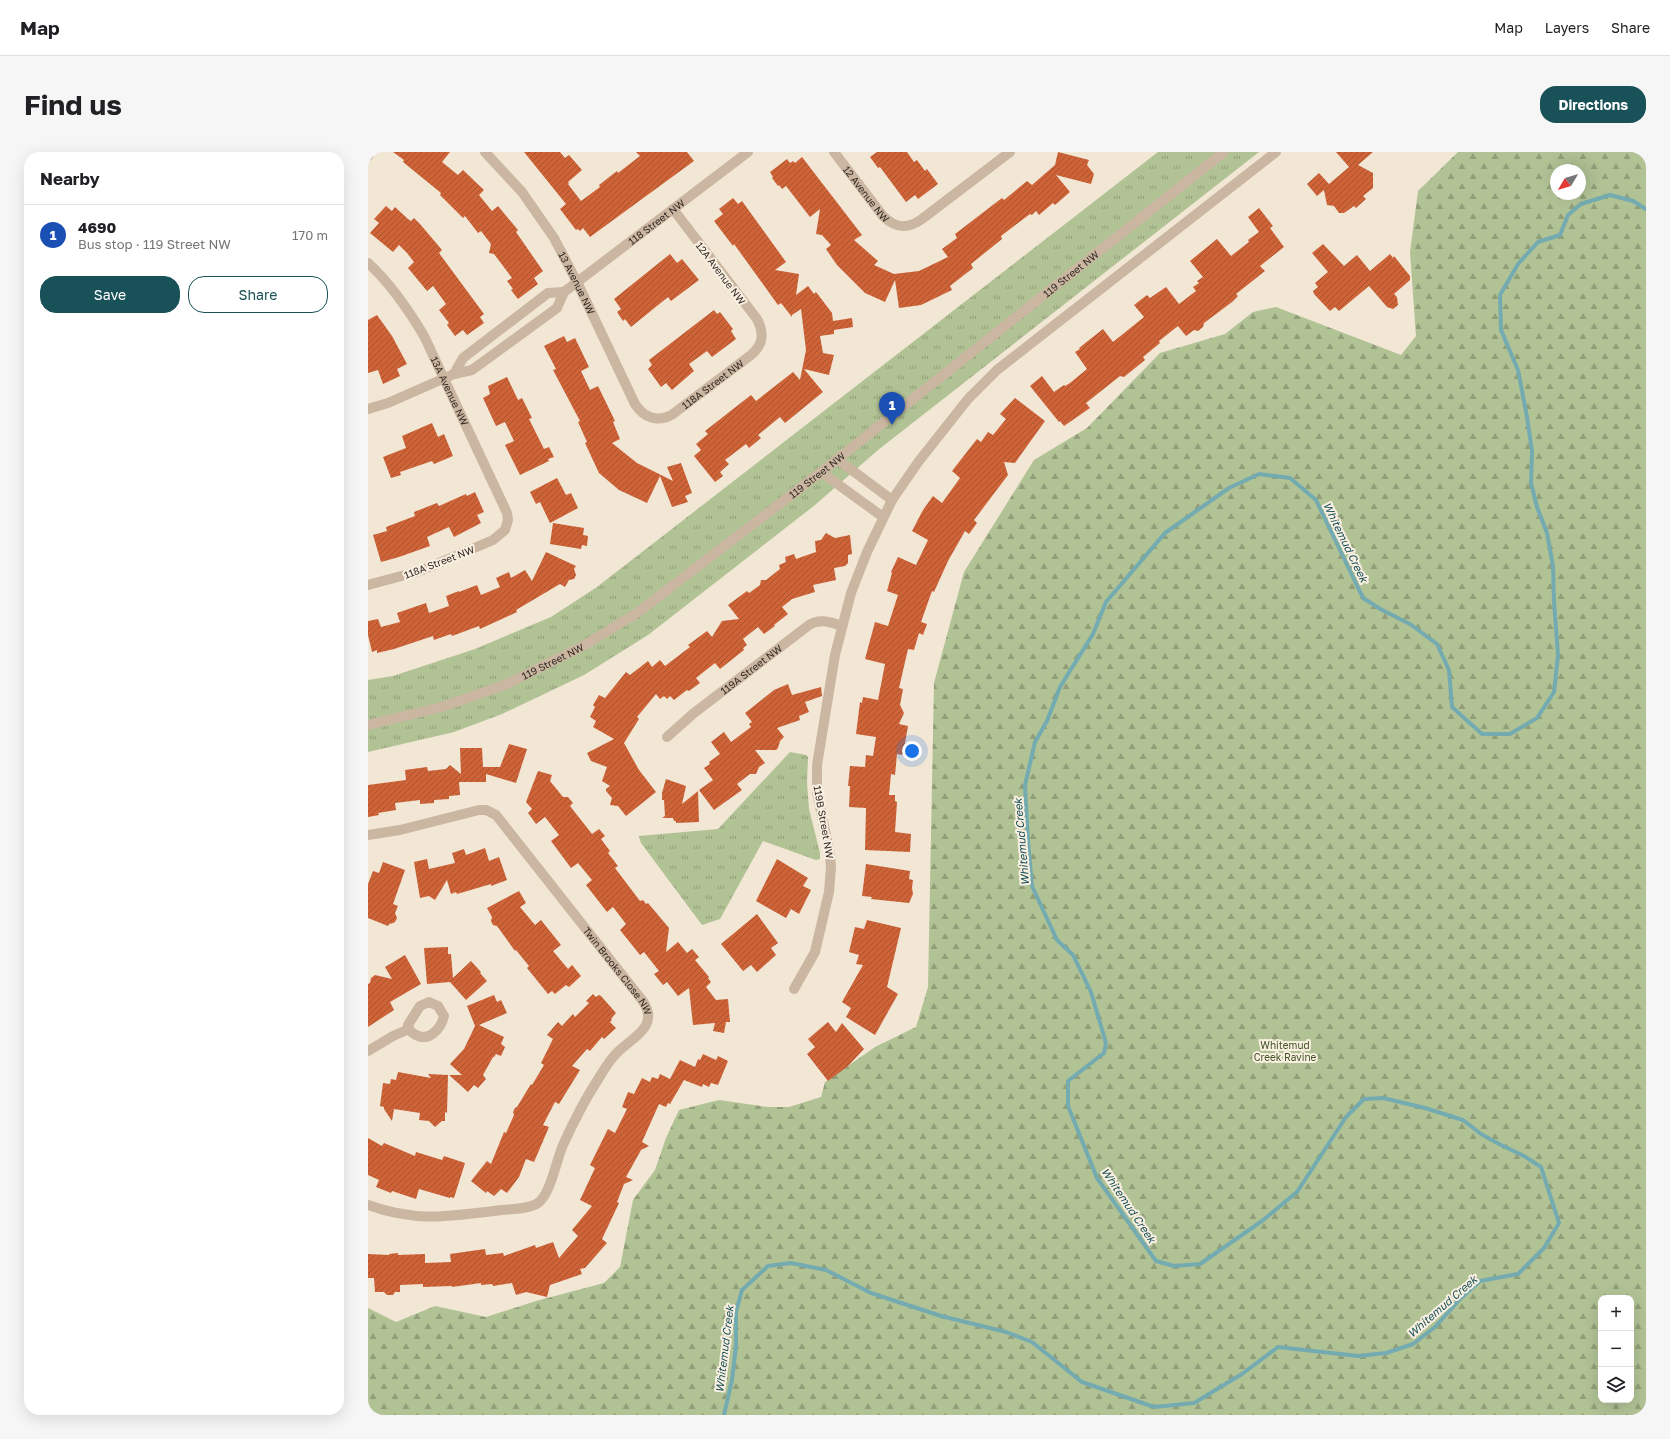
<!DOCTYPE html>
<html lang="en">
<head>
<meta charset="utf-8">
<style>
	:root { --surface:#fff; --page:#f6f6f6; --text:#202124; --muted:#757577; --line:#e0e0e0; --accent:#185158 }
	body { margin:0; font-family:"Golos Text",sans-serif; background:var(--page); color:var(--text) }
	.controls { position:absolute; right:12px; bottom:12px; display:grid; overflow:hidden; border-radius:8px; box-shadow:0 4px 16px #0002 }
	.controls button { width:36px; height:36px; display:grid; place-items:center; padding:0; border:0; border-bottom:1px solid var(--line); background:var(--surface); color:var(--text); font:20px sans-serif }
	.compass { position:absolute; left:1182px; top:12px; width:36px; height:36px; border-radius:50%; background:var(--surface); box-shadow:0 4px 16px #0002; rotate:232deg }
	.you { position:absolute; left:544px; top:599px; width:14px; height:14px; margin:-10px; border:3px solid #fff; border-radius:50%; background:#1a73e8; box-shadow:0 0 0 6px #1a73e833 }
	.badge { display:grid; place-items:center; width:26px; height:26px; border-radius:50%; background:var(--accent); color:#fff; font-size:13px; font-weight:700 }
	.pin { position:absolute; translate:-50% -33px; filter:drop-shadow(0 1px 2px #0008) }
	.pin::after { content:''; position:absolute; top:21px; width:14px; height:12px; background:inherit; clip-path:polygon(0 0,100% 0,50% 100%) }
	.list { margin:0; padding:0; list-style:none }
	h2 { display:flex; justify-content:space-between; align-items:center; height:52px; margin:0; padding:0 16px; font-size:17px }
	h2 small { font-size:13px; font-weight:400; color:var(--muted) }
	.list li { display:grid; grid-template-columns:26px 1fr auto; gap:12px; align-items:center; box-sizing:border-box; height:60px; padding:0 16px; border-top:1px solid var(--line) }
	.list b { display:block; font-size:15px; white-space:nowrap }
	.list p { margin:0; font-size:13px; white-space:nowrap; color:var(--muted) }
	.list em { font-size:13px; font-style:normal; color:var(--muted) }
	.actions { display:flex; gap:8px; padding:12px 16px }
	.actions a { flex:1; padding:9px 0; border:1px solid var(--accent); border-radius:16px; text-align:center; font-size:14px; color:var(--accent) }
	.actions .main { background:var(--accent); color:#fff }
	.icon { flex:none; width:22px; height:22px; fill:none; stroke:currentColor; stroke-width:2; stroke-linecap:round; stroke-linejoin:round }
	.map { position:relative; flex:none; width:1278px; height:1263px; overflow:hidden; border-radius:16px }
	header { display:flex; align-items:center; gap:24px; box-sizing:border-box; height:56px; padding:0 20px; background:var(--surface); border-bottom:1px solid var(--line) }
	header strong { font-size:19px }
	nav { display:flex; gap:22px; margin-inline-start:auto; font-size:14px }
	.intro { display:flex; align-items:center; justify-content:space-between; box-sizing:border-box; height:96px; padding:0 24px }
	h1 { margin:0; font-size:28px }
	.button { padding:10px 18px; border-radius:16px; background:var(--accent); color:#fff; font-size:14px; font-weight:700 }
	main { display:flex; gap:24px; padding:0 24px }
	aside { flex:1; background:var(--surface); border-radius:16px; box-shadow:0 4px 16px #0002 }
	.map>svg:first-child { display:block }
	.grass { fill:url(#grass-tufts) }
	.forest { fill:url(#forest-firs); fill-rule:evenodd }
	.lines { fill:none; stroke-linecap:round; stroke-linejoin:round }
	.stream { stroke:#73abb1; stroke-width:4 }
	.building { fill:url(#building-hatch) }
	.minor { stroke:#cab6a1; stroke-width:10 }
	.tertiary { stroke:#cab6a1; stroke-width:10 }
	.labels { text-anchor:middle; dominant-baseline:central; stroke-width:4; stroke-linejoin:round; paint-order:stroke }
	.street-label { font-size:10px; fill:#342a24; stroke:#faf0e2 }
	.park-label { font-size:10px; fill:#415427; stroke:#faf0e2 }
	.water-label { font-size:11px; font-style:italic; fill:#185158; stroke:#faf0e2 }
</style>
</head>
<body>
<header>
<strong>Map</strong>
<nav><a>Map</a><a>Layers</a><a>Share</a></nav>
</header>
<div class="intro"><h1>Find us</h1><a class="button">Directions</a></div>
<main>
<aside>
<h2>Nearby<small></small></h2>
<ul class="list">
<li><span class="badge" style="background:#1a4fb4">1</span><div><b>4690</b><p>Bus stop · 119 Street NW</p></div><em>170 m</em></li>
</ul>
<div class="actions"><a class="main">Save</a><a>Share</a></div>
</aside>
<div class="map">
<svg width="1278" height="1263" viewBox="0 0 1278 1263">
	<defs>
		<pattern id="grass-tufts" width="24" height="20" patternUnits="userSpaceOnUse"><rect width="24" height="20" fill="#b1c295"/><path d="M3 7l-1-3M5 7V3M7 7l1-3M15 17l-1-3M17 17v-4M19 17l1-3" fill="none" stroke="#919e79"/></pattern>
		<pattern id="forest-firs" width="22" height="20" patternUnits="userSpaceOnUse"><rect width="22" height="20" fill="#b1c295"/><path d="M5 1l3.5 6h-7zM16 11l3.5 6h-7z" fill="#919e79"/></pattern>
		<pattern id="building-hatch" width="6" height="6" patternUnits="userSpaceOnUse"><rect width="6" height="6" fill="#ce6338"/><path d="M-1 1l2-2M0 6l6-6M5 7l2-2" fill="none" stroke="#a8522f"/></pattern>
	</defs>
	<rect width="100%" height="100%" fill="#f2e6d5"/>
	<g class="grass">
		<polygon points="790,0 891,0 510,298 447,353 280,483 216,523 134,562 86,580 0,600 0,528 25,524 107,497 183,465 229,435"/>
		<polygon points="422,600 438,603 440,605 439,630 441,657 452,701 452,707 448,708 395,689 352,767 334,773 273,691 271,684 350,677"/>
	</g>
	<path class="forest" d="M1090,0H1278V1263H0V1156L28,1170L67,1154L118,1165L168,1149L236,1131L252,1115L265,1048L287,1018L298,986L311,958L351,948L400,955H421L453,945L457,930L507,895L548,875L560,835L566,531L596,420L666,308L719,276L792,201L857,182L885,160L908,155L1033,203L1048,184L1042,100L1050,39ZM1188,18H1212V42H1188ZM1233,1146H1263V1248H1233Z"/>
	<g class="lines">
		<polyline class="stream" points="356,1263 364,1228 368,1194 368,1160 374,1138 400,1114 423,1111 458,1118 503,1141 573,1164 638,1180 664,1190 714,1230 786,1255 826,1251 874,1222 910,1195 990,1204 1018,1201 1045,1192 1067,1175 1093,1146 1112,1129 1150,1122 1176,1096 1191,1071 1173,1015 1156,1004 1131,992 1113,982 1095,968 1057,956 1015,946 996,947 978,965 929,1040 894,1069 832,1112 806,1114 788,1109 729,1026 700,954 700,929 736,901 738,891 723,840 705,803 689,788 664,734 660,689 657,633 667,590 679,569 692,535 725,482 738,450 797,381 861,336 891,322 922,326 948,348 995,446 1014,458 1042,472 1069,492 1081,518 1084,555 1114,582 1142,582 1169,566 1186,540 1190,503 1186,450 1185,414 1179,381 1169,355 1163,331 1164,299 1159,265 1150,218 1133,178 1132,143 1150,112 1170,90 1192,83 1200,63 1213,52 1242,43 1265,49 1278,57"/>
	</g>
	<g class="building">
		<polygon points="25,0 82,0 74,10 90,23 95,18 116,38 111,43 124,59 130,54 150,78 148,80 175,119 166,126 170,132 150,147 143,138 145,137 139,129 144,126 126,102 121,101 123,92 113,79 110,81 97,64 95,66 72,43 73,41 35,10 36,8"/>
		<polygon points="156,0 192,0 197,6 201,3 214,18 200,30 201,31 200,32 213,49 232,35 231,33 249,19 250,21 272,4 268,0 319,0 326,9 222,85 215,76 212,79 210,77 208,78 192,57 198,52"/>
		<polygon points="509,0 539,0 546,10 549,8 557,19 559,17 570,32 550,47 547,43 538,50 512,15 510,16 502,5"/>
		<polygon points="690,0 721,8 719,13 726,22 723,32 688,23 702,40 687,53 685,51 671,63 668,59 664,63 662,62 633,84 634,87 603,112 605,116 582,134 584,138 553,153 531,156 527,128 517,150 497,141 469,113 458,97 463,93 454,83 448,82 452,57 442,65 418,34 414,37 411,33 410,34 404,26 405,25 402,20 419,7 422,11 425,9 427,11 434,5 494,83 486,88 510,109 506,113 526,122 551,119 580,105 574,97 589,86 587,82 634,46 636,48 659,29 664,33 687,13"/>
		<polygon points="968,0 1005,0 990,13 1005,21 1005,36 995,44 998,47 988,56 986,54 976,61 971,61 966,54 959,53 956,38 949,44 939,32 951,21 961,32 981,15"/>
		<polygon points="365,46 370,52 374,49 418,110 407,118 431,122 428,143 440,134 446,142 448,140 464,161 465,169 484,166 485,175 466,178 466,182 452,184 455,201 466,203 461,223 436,217 455,240 417,271 412,265 390,283 393,286 381,296 378,292 357,308 361,312 352,320 355,324 347,330 326,304 333,298 328,292 340,282 337,279 383,243 388,249 425,220 432,228 438,198 433,157 424,163 424,165 413,151 410,153 366,92 365,94 346,69 355,62 351,57"/>
		<polygon points="18,54 24,59 27,55 40,67 43,69 46,66 52,72 74,98 71,101 116,162 112,165 116,171 99,183 95,178 87,184 79,173 81,171 71,158 78,152 65,134 59,139 40,116 46,110 39,101 31,93 25,100 2,81 11,71 6,67"/>
		<polygon points="891,56 905,74 902,76 916,95 892,114 897,119 868,142 870,144 864,150 836,171 835,175 830,179 826,178 818,184 810,174 791,189 792,191 775,205 777,208 756,225 752,224 718,251 722,256 696,274 692,269 691,270 662,234 674,224 686,240 696,233 697,234 702,231 719,217 707,200 712,197 711,196 735,177 745,190 776,165 766,153 779,143 782,146 798,135 811,152 828,139 825,135 831,131 829,129 835,125 822,109 849,87 863,104 881,90 880,88 891,80 880,65"/>
		<polygon points="955,92 976,114 989,103 1002,119 1022,102 1025,106 1026,104 1042,124 1042,128 1026,142 1029,145 1030,153 1025,157 1019,155 1001,134 971,159 967,155 962,159 946,142 945,139 950,135 947,131 960,120 944,101"/>
		<polygon points="302,102 309,111 314,107 331,128 303,149 300,145 263,175 257,167 255,169 249,160 253,157 246,147"/>
		<polygon points="346,158 349,162 352,160 365,177 363,179 368,187 344,205 339,199 321,212 326,219 304,238 298,231 293,235 280,217 284,213 281,208"/>
		<polygon points="9,163 24,184 39,212 29,217 32,224 15,232 10,218 0,221 0,168"/>
		<polygon points="196,184 199,190 207,186 221,215 213,219 222,238 230,234 247,269 245,270 252,287 244,291 269,311 305,329 299,315 313,311 324,341 317,344 320,350 304,355 292,324 279,351 251,338 231,321 217,291 219,290 210,270 212,269 185,218 188,217 176,194"/>
		<polygon points="139,225 150,248 154,246 164,266 161,267 176,297 181,295 186,305 180,307 181,309 152,323 137,293 146,289 137,270 128,274 115,246 122,242 120,234"/>
		<polygon points="647,246 677,269 647,311 636,310 640,323 606,368 609,371 601,382 597,379 580,409 566,440 564,439 553,470 559,472 555,483 551,481 546,498 540,497 531,536 535,537 532,553 536,561 531,572 540,574 535,603 529,602 527,623 523,622 521,643 527,643 527,649 529,650 527,680 543,682 542,700 497,698 498,656 481,655 482,634 480,634 482,614 497,615 498,603 505,604 508,585 488,582 492,550 494,551 495,545 510,548 517,512 497,507 507,470 520,474 530,443 519,439 524,421 523,420 530,405 548,413 560,388 544,379 555,358 565,344 574,351 592,326 584,319 609,287 613,290 620,280 625,283 638,267 632,262"/>
		<polygon points="64,271 70,285 76,282 85,304 66,312 64,309 32,320 33,323 23,326 15,305 38,296 34,284"/>
		<polygon points="189,326 198,343 203,341 210,356 182,371 172,350 168,352 162,340"/>
		<polygon points="107,340 116,360 109,363 113,371 86,385 81,375 59,385 62,394 31,405 13,410 5,383 19,379 18,375 47,364 46,360 69,351 71,354 98,342 99,344"/>
		<polygon points="185,371 216,376 215,383 220,384 219,394 214,393 213,397 182,392"/>
		<polygon points="458,381 467,386 482,383 484,402 480,403 480,411 477,414 466,416 468,428 445,433 447,440 424,447 414,455 420,462 406,473 407,474 396,482 390,475 375,487 379,493 375,496 376,498 352,517 347,511 328,526 332,531 321,539 319,538 306,548 302,544 299,547 296,544 292,547 288,542 269,565 271,567 256,591 271,618 288,640 258,664 250,654 242,653 244,646 238,639 238,637 242,634 234,629 239,615 223,609 219,601 246,587 225,575 228,569 222,565 227,555 225,553 231,543 237,546 258,520 262,523 280,509 284,515 292,508 297,514 322,495 320,493 339,479 344,485 354,469 371,467 360,453 379,439 381,441 392,433 393,428 398,428 412,417 411,413 418,410 417,405 426,402 428,407 448,400 447,389 453,388"/>
		<polygon points="178,400 208,414 206,417 208,423 206,427 201,428 197,435 192,432 148,458 149,460 112,477 111,474 84,484 83,482 66,488 65,484 26,497 9,501 9,498 4,500 0,483 0,469 10,467 13,475 32,470 29,461 58,451 61,461 81,454 78,444 91,439 91,440 109,433 113,443 132,435 128,426 141,420 143,426 157,418 164,429"/>
		<polygon points="420,532 424,543 453,535 454,544 437,550 441,560 431,564 432,568 409,576 416,585 412,589 410,596 408,598 387,598 397,611 391,615 388,622 382,622 369,632 374,638 346,658 331,638 345,628 336,616 342,612 341,610 352,602 343,590 356,580 363,590 383,575 381,572 384,570 377,561 406,538"/>
		<polygon points="141,592 159,597 148,631 118,622 118,630 91,630 92,643 81,644 81,647 66,648 66,651 52,652 52,648 27,651 28,658 10,661 11,663 0,665 0,633 38,628 37,618 59,615 60,619 78,617 82,613 93,622 92,596 114,596 115,615 132,615"/>
		<polygon points="170,619 184,623 182,629 195,645 200,645 205,651 202,654 224,682 231,677 237,684 233,687 242,699 240,701 250,714 247,716 272,749 275,748 278,752 280,751 301,776 298,800 310,790 319,801 324,797 331,805 327,808 341,825 340,826 343,830 338,835 348,848 360,847 362,870 358,870 356,881 345,879 347,871 325,873 321,836 310,844 299,830 295,833 286,822 291,819 276,800 272,803 252,778 258,772 245,755 239,760 218,733 224,728 210,711 203,716 183,689 191,683 177,665 168,672 160,661 164,657 158,650"/>
		<polygon points="298,627 318,634 314,652 330,639 331,670 308,671 308,669 306,669 305,666 294,666 297,664 296,648 294,648 294,641"/>
		<polygon points="117,696 121,709 131,705 139,728 123,734 123,732 89,742 88,740 83,742 79,728 67,748 61,744 52,746 46,710 59,707 61,717 87,711 84,701 96,697 98,703"/>
		<polygon points="409,707 440,726 435,734 443,738 431,762 423,757 418,766 388,749"/>
		<polygon points="15,710 37,718 25,752 30,754 27,761 29,766 27,770 23,772 22,771 20,774 0,766 0,732 5,719 11,721"/>
		<polygon points="498,712 542,719 541,727 545,728 544,736 545,742 541,751 503,747 504,745 494,744"/>
		<polygon points="151,739 158,751 152,755 167,773 173,768 193,793 185,799 200,817 204,813 213,824 201,835 198,833 187,842 184,839 180,842 159,816 161,814 148,798 147,799 129,774 125,773 123,769 124,765 119,756"/>
		<polygon points="389,762 410,791 403,796 408,803 389,820 383,813 375,819 353,792"/>
		<polygon points="499,768 533,776 519,835 530,842 507,883 478,865 483,856 474,850 495,813 488,812 491,803 481,800 487,775 496,777"/>
		<polygon points="80,795 80,802 83,802 85,826 103,809 113,820 112,821 119,829 98,848 82,830 59,832 56,796"/>
		<polygon points="37,803 53,832 22,850 26,858 0,875 0,832 2,831 3,826 7,823 24,827 17,815"/>
		<polygon points="225,842 228,845 231,843 233,844 248,861 243,867 244,868 242,870 248,876 236,887 234,885 222,899 219,897 204,914 212,918 191,952 187,950 175,973 181,975 166,1010 158,1007 151,1025 139,1041 133,1037 126,1044 119,1039 118,1041 103,1029 119,1009 123,1012 136,980 138,981 146,963 145,960 147,956 149,955 163,932 164,933 176,913 173,911 185,887 179,883 190,870 194,874 205,862 207,865 221,851 218,849"/>
		<polygon points="126,843 129,850 133,848 139,861 111,873 136,885 133,892 137,895 133,904 128,902 126,905 125,905 115,923 118,927 110,936 106,933 100,940 81,923 94,923 82,912 96,897 107,874 99,854"/>
		<polygon points="460,870 468,880 474,871 496,897 480,914 460,929 439,902 447,895 440,887"/>
		<polygon points="335,902 348,908 350,904 360,909 350,933 343,931 341,935 335,932 334,935 316,928 302,952 300,951 298,955 291,952 274,990 281,994 273,998 258,1025 265,1028 256,1032 249,1050 251,1051 234,1087 239,1091 217,1116 212,1117 214,1122 182,1133 179,1145 158,1140 148,1143 144,1131 125,1134 124,1132 113,1133 113,1131 84,1135 84,1134 55,1135 55,1132 32,1133 32,1140 27,1140 25,1143 19,1143 16,1140 7,1140 6,1126 0,1126 0,1102 21,1103 21,1102 30,1101 30,1103 57,1102 57,1111 83,1110 82,1102 117,1097 118,1103 135,1101 136,1104 167,1093 168,1096 185,1090 191,1106 210,1084 204,1078 224,1054 212,1048 227,1016 222,1013 240,977 247,981 259,957 254,955 260,940 266,942 274,926 282,930 284,925 290,927 292,922 302,927 312,908 327,915 330,907 332,908"/>
		<polygon points="30,920 63,926 60,922 80,923 79,961 77,960 77,969 74,969 67,975 61,969 51,968 52,961 26,957 24,969 16,957 16,955 12,954 15,931 22,932 23,927 28,928"/>
		<polygon points="0,986 14,994 16,991 47,1004 48,1000 74,1008 76,1004 97,1011 86,1046 82,1045 82,1046 51,1037 48,1047 24,1039 23,1041 8,1035 11,1028 0,1023"/>
	</g>
	<g class="lines">
		<g class="minor">
			<path id="s1" d="M117,0L154,40L186,86L209,130L267,252C276,266 290,271 305,262L383,203C396,192 396,181 389,167L305,57"/>
			<path id="s2" d="M466,0L515,64C528,77 540,77 554,67L642,0"/>
			<polyline points="0,4 2,0"/>
			<path id="s3" d="M0,111C23,132 40,157 56,184L139,361L140,368L137,378L125,388L52,419L0,433"/>
			<polyline points="469,307 524,348"/>
			<polyline points="453,320 515,365"/>
			<path id="s4" d="M299,585L326,561L441,473C452,466 462,470 474,474"/>
			<path id="s5" d="M0,683L32,678L111,658H118L128,663L274,848C294,876 261,886 246,904C239,912 234,921 229,929C216,949 205,971 195,993C188,1009 183,1041 170,1051C161,1057 145,1057 134,1058C84,1064 49,1071 0,1053"/>
			<polyline points="426,837 447,800 461,740 463,715 462,703 449,640 449,613 467,503 483,441 499,400 524,348 551,309 600,247 629,218 908,0"/>
			<path d="M61,850L70,854L76,864C73,877 61,890 48,883C43,881 41,878 40,873L52,854Z"/>
			<polyline points="0,899 25,884 41,877"/>
		</g>
		<g class="tertiary">
			<polyline points="86,222 95,206 180,141 196,140"/>
			<path id="s6" d="M0,257L20,251L86,222L104,218L189,156L196,140L380,0"/>
			<path id="s7" d="M0,573L74,555L139,532L215,494L269,461L453,320L856,0"/>
		</g>
	</g>
	<g class="labels">
		<g class="street-label">
			<text stroke="none"><textPath href="#s2" startOffset="53">12 Avenue NW</textPath></text>
			<text stroke="none"><textPath href="#s6" startOffset="350">118 Street NW</textPath></text>
			<text transform="translate(353 121) rotate(53)">12A Avenue NW</text>
			<text stroke="none"><textPath href="#s7" startOffset="844">119 Street NW</textPath></text>
			<text stroke="none"><textPath href="#s1" startOffset="161">13 Avenue NW</textPath></text>
			<text stroke="none"><textPath href="#s1" startOffset="389">118A Street NW</textPath></text>
			<text stroke="none"><textPath href="#s3" startOffset="153">13A Avenue NW</textPath></text>
			<text stroke="none"><textPath href="#s7" startOffset="520">119 Street NW</textPath></text>
			<text transform="translate(71 410) rotate(-21)">118A Street NW</text>
			<text stroke="none"><textPath href="#s7" startOffset="196">119 Street NW</textPath></text>
			<text stroke="none"><textPath href="#s4" startOffset="108">119A Street NW</textPath></text>
			<text transform="translate(456 670) rotate(80)">119B Street NW</text>
			<text stroke="none"><textPath href="#s5" startOffset="330">Twin Brooks Close NW</textPath></text>
		</g>
		<g class="park-label">
			<text x="917" y="893">Whitemud<tspan x="917" dy="12">Creek Ravine</tspan></text>
		</g>
		<g class="water-label">
			<text transform="translate(978 390) rotate(64)">Whitemud Creek</text>
			<text transform="translate(653 690) rotate(-95)">Whitemud Creek</text>
			<text transform="translate(761 1053) rotate(56)">Whitemud Creek</text>
			<text transform="translate(1074 1154) rotate(-41)">Whitemud Creek</text>
			<text transform="translate(356 1197) rotate(-83)">Whitemud Creek</text>
		</g>
	</g>
</svg>
<div class="controls">
<button>+</button>
<button>−</button>
<button><svg class="icon" aria-label="layers" viewBox="0 0 24 24"><path d="M12 4l9 5-9 5-9-5zM3 14l9 5 9-5"/></svg></button>
</div>
<svg class="compass" viewBox="-18 -18 36 36"><path d="M0-13l5 13h-10z" fill="#e53935"/><path d="M0 13l5-13h-10z" fill="#757577"/></svg>
<div class="you"></div>
<div class="pin badge" style="left:524px;top:273px;background:#1a4fb4">1</div>
</div>
</main>
</body>
</html>
